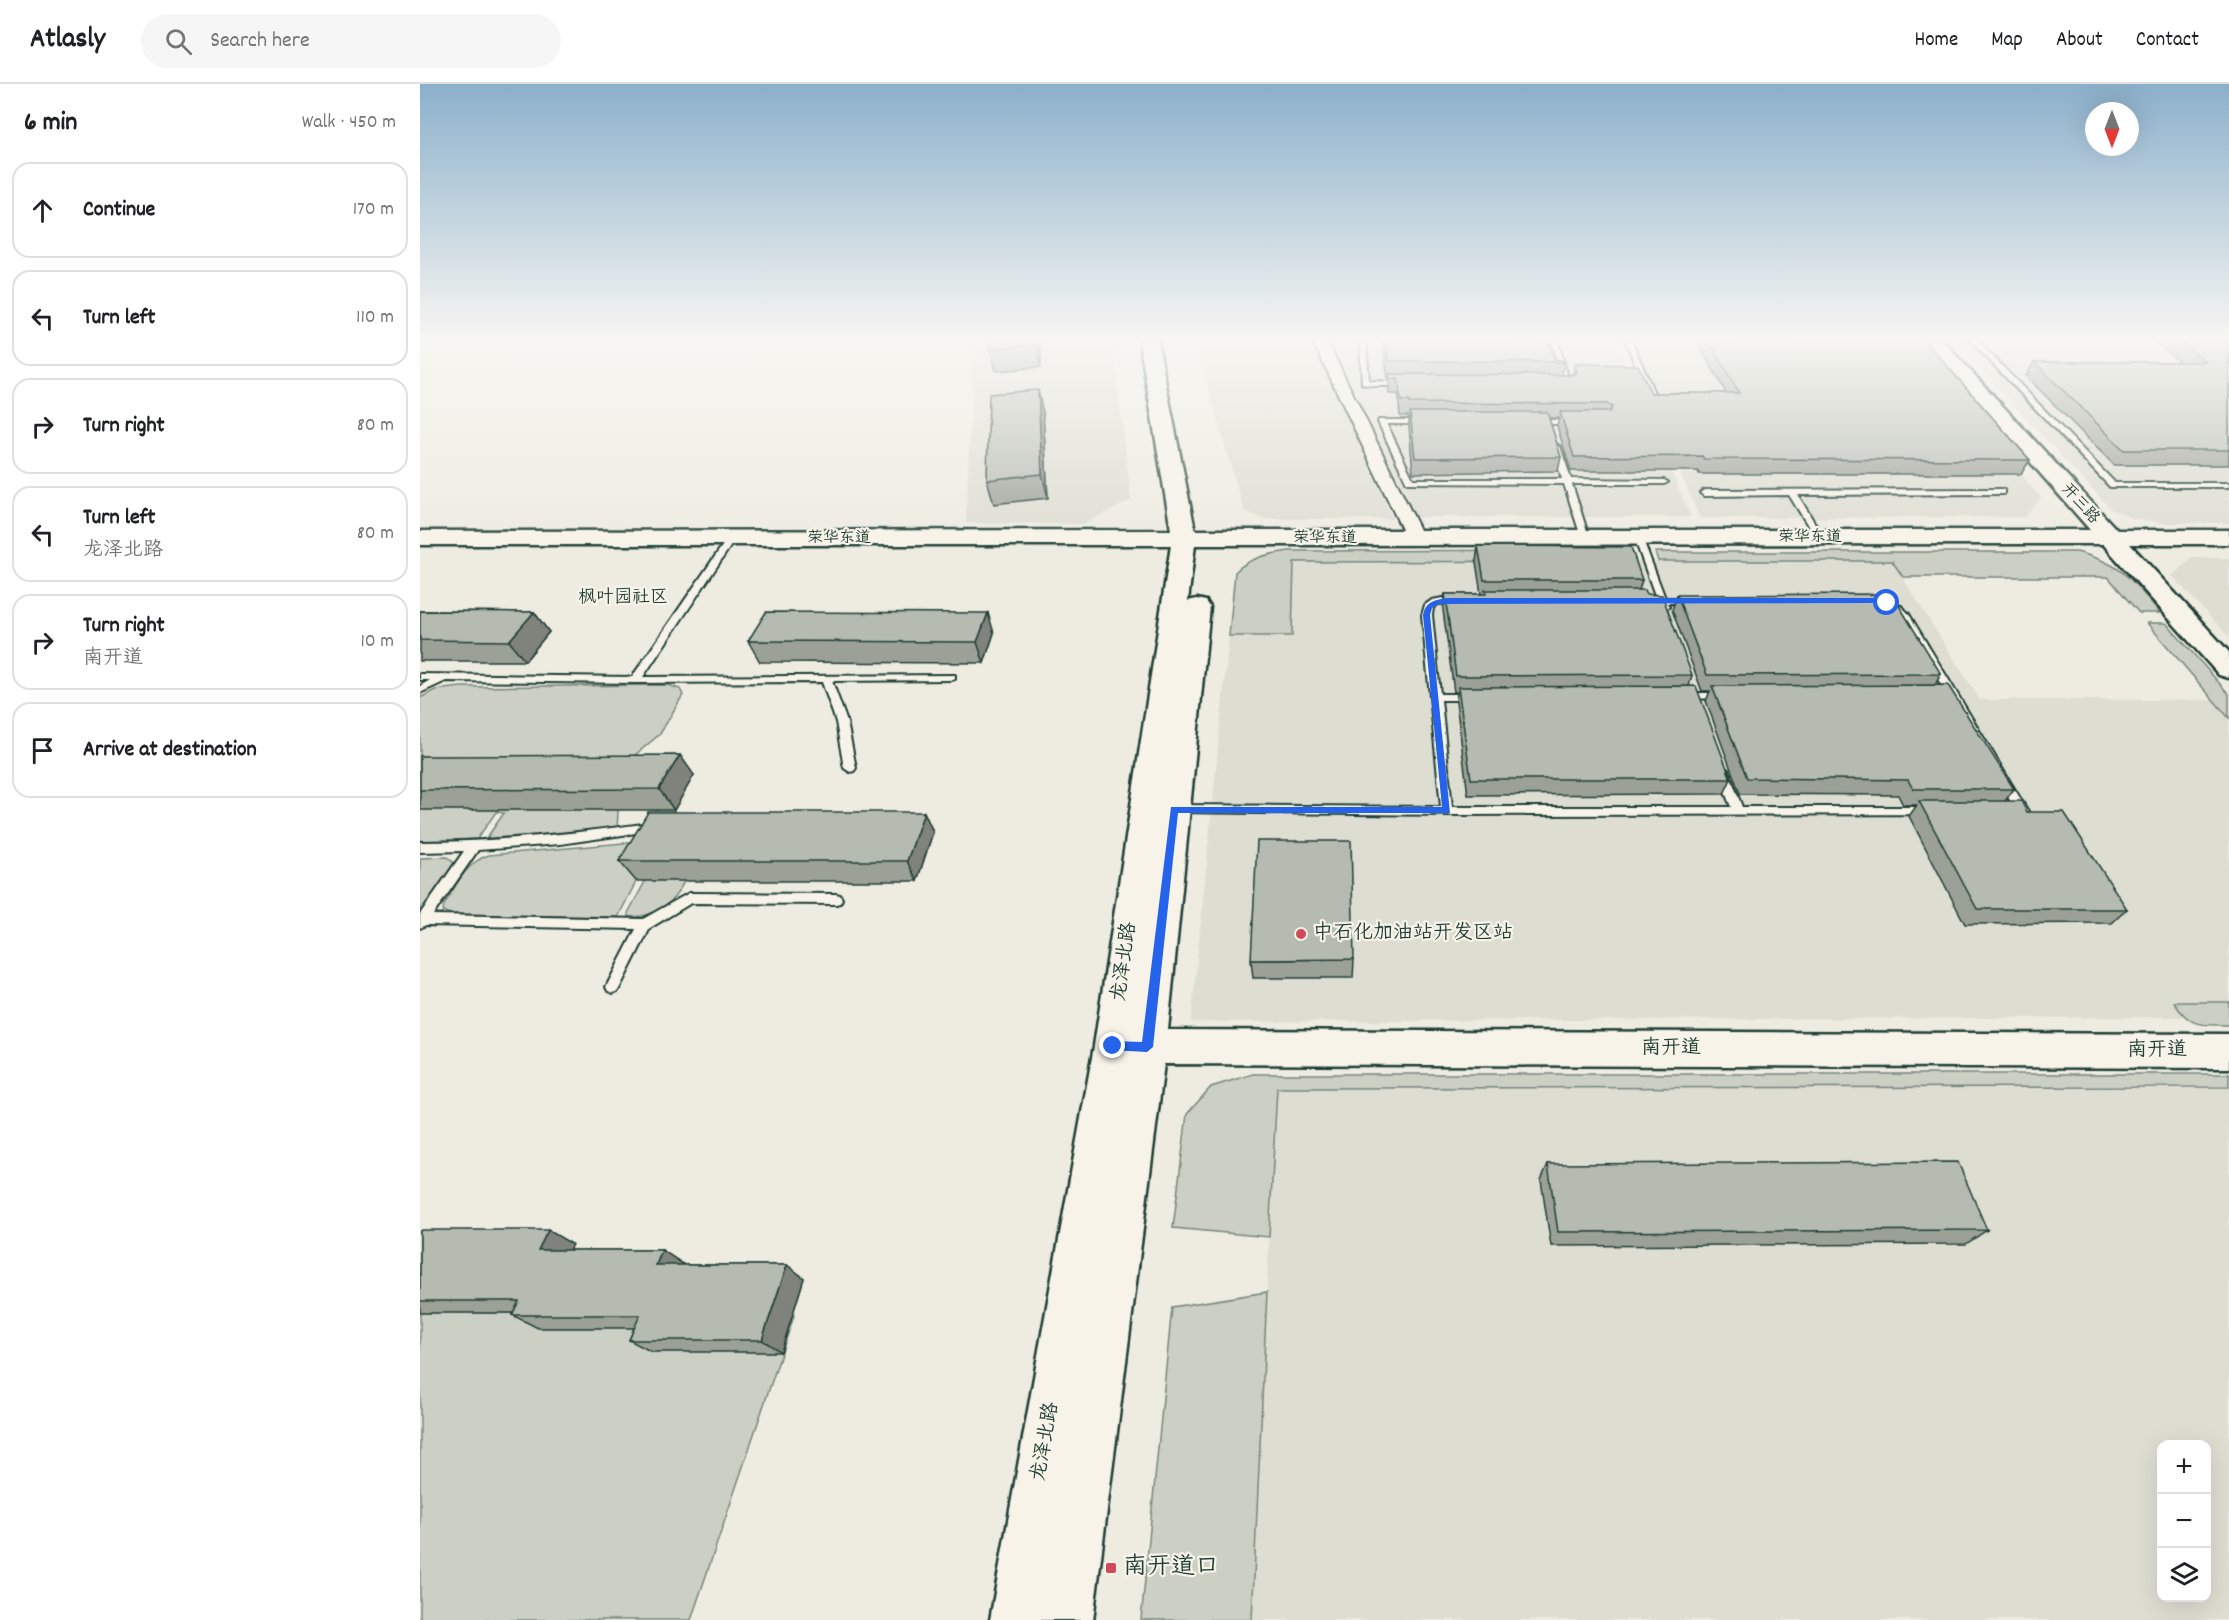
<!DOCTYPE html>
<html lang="en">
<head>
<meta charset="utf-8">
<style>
	:root { --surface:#fff; --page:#f6f6f6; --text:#202124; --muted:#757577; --line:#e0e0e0 }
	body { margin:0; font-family:Dekko,"LXGW WenKai TC",sans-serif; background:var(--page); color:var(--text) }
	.controls { position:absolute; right:18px; bottom:18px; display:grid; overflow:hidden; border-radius:12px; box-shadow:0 6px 24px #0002 }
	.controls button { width:54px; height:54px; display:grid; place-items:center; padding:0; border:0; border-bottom:2px solid var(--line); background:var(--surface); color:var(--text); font:30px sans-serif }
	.compass { position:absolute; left:1665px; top:18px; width:54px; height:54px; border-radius:50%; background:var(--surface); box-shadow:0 6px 24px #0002; rotate:180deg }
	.stop { position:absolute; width:18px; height:18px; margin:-14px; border:4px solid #2563eb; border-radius:50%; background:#fff }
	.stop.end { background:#2563eb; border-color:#fff; box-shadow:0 2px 6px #0008 }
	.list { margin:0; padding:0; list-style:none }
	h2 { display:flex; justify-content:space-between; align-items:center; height:78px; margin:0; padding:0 24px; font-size:26px }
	h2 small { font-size:20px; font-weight:400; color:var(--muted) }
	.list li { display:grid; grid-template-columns:39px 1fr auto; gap:18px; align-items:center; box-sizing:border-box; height:96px; margin:0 12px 12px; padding:0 12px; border:2px solid var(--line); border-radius:18px }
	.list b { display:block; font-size:22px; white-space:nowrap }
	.list p { margin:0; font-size:20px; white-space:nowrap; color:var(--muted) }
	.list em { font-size:20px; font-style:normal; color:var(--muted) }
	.icon { flex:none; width:33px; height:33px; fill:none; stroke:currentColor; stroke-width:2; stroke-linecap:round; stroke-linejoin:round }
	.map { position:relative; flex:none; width:1809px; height:1536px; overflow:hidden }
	header { display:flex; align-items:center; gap:36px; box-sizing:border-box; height:84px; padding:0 30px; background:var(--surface); border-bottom:2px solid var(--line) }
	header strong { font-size:28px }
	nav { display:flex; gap:33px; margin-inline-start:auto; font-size:21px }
	.search { width:420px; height:54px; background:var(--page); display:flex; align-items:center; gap:15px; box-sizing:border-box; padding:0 21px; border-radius:33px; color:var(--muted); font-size:22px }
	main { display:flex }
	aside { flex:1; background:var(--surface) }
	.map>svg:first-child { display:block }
	.built { fill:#ddddd2; fill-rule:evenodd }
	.green { fill:#cccfc4; stroke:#76867c; stroke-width:1.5 }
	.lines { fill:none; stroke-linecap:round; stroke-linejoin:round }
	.lane-casing { stroke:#1f3d34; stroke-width:4 }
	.street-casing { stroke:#1f3d34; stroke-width:4 }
	.secondary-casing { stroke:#1f3d34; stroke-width:5 }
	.lane { fill:#f7f3e8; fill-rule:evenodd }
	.street { fill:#f7f3e8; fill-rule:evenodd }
	.secondary { fill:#f7f3e8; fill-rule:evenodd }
	.wall { fill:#9ca197; stroke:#1f3d34; stroke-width:1.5 }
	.shaded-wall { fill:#7f837b; stroke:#1f3d34; stroke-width:1.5 }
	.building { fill:#b5bbb0; stroke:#1f3d34; stroke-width:1.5 }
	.route { fill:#2563eb }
	.poi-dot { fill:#d1495b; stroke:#f7f3e8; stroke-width:2 }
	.labels { text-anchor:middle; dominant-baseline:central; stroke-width:4.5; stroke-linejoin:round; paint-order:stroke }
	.far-street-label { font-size:16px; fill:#1f3d34; stroke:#f7f3e8 }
	.far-quarter-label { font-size:18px; fill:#1f3d34; stroke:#f7f3e8 }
	.poi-label { font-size:20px; fill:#1f3d34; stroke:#f7f3e8; text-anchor:start }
	.street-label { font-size:20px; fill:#1f3d34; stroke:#f7f3e8 }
	.near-poi-label { font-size:24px; fill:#1f3d34; stroke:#f7f3e8; text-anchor:start }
</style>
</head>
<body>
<header>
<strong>Atlasly</strong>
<div class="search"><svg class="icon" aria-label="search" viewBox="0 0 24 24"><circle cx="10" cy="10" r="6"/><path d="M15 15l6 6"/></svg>Search here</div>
<nav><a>Home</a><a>Map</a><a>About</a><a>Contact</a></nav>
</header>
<main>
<aside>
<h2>6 min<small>Walk · 450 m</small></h2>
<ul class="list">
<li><svg class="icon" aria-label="ahead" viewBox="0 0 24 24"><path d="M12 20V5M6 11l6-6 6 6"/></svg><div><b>Continue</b></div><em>170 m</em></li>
<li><svg class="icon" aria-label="left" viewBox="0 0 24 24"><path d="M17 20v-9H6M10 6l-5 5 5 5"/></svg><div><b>Turn left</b></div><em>110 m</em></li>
<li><svg class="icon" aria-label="right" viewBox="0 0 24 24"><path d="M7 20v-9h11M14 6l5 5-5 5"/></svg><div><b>Turn right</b></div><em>80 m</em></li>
<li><svg class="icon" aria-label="left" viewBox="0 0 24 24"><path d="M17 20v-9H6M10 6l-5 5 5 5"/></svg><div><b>Turn left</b><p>龙泽北路</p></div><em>80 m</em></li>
<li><svg class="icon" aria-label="right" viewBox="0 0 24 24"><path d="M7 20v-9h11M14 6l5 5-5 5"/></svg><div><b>Turn right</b><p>南开道</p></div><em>10 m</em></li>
<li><svg class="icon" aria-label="arrive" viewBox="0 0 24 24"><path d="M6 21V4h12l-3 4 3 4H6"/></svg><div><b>Arrive at destination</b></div></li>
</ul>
</aside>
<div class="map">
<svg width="1809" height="1536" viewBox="0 0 1809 1536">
	<rect width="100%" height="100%" fill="#eeece1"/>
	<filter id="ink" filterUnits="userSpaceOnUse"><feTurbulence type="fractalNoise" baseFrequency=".0167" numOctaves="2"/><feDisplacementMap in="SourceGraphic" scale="12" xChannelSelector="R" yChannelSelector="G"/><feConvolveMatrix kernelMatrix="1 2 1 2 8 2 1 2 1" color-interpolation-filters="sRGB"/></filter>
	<g filter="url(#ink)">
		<g class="built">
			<polygon points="554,255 692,255 711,416 664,440 546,439"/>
			<polygon points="774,255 891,255 973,435 844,435 824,427"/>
			<polygon points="911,255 1193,255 1271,433 994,433"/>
			<polygon points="1201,255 1484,255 1621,414 1605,433 1280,434"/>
			<polygon points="1532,255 1809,255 1809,439 1744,439 1714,435 1691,425"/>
			<polygon points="1772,474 1809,474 1809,553 1752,492"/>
			<polygon points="1472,477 1560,616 1793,616 1809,634 1809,918 1755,918 1763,933 771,938 809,552 872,552 874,478"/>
			<path d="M1809,1003V1536H832L856,1004ZM1742,1360H1786V1514H1742Z"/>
		</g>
		<g class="green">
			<path d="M1211,466L1214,477L874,478L872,552H809L815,488C830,473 849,470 869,467Z"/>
			<path d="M1235,468H1657C1703,480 1710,494 1740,529H1719L1688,493H1483L1472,477H1238Z"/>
			<polygon points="1727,539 1746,539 1809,610 1809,634"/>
			<polygon points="248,601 260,605 263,611 240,650 208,677 200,696 197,745 66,755 84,729 76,728 57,755 0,757 0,614 15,606 41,603"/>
			<path d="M271,753L281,761C263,797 257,833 209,833L208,829L228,792H219L198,833L30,830L23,827L24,821C36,802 46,778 69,771Z"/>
			<polygon points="27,773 34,779 0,831 0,774"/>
			<path d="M1754,918H1809V941C1781,941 1770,944 1754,918Z"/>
			<polygon points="833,990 1809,990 1809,1003 857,1004 849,1153 753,1144 767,1030 791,1003"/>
			<polygon points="847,1208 832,1536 721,1536 752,1223"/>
			<polygon points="0,1228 374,1232 271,1536 0,1536"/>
		</g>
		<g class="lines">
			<g class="lane-casing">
				<g id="lane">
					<polygon points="940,255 946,255 949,297 984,298 987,298 987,302 953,302 942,300"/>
					<polygon points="1131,255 1137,255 1151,303 1142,303 1138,301 1144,299"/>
					<polygon points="1205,255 1211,255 1238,318 1242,318 1242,322 1235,322 1231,320"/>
					<polygon points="1549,255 1556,255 1695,399 1809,399 1809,403 1690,403"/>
					<polygon points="959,336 1005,336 1009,338 1005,340 967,340 993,395 1142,395 1132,362 1136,360 1140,362 1151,395 1244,396 1248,398 1244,400 1152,400 1169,453 1165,456 1161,453 1144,400 987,399 958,338"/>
					<polygon points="1112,336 1155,336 1159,338 1155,340 1115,340 1111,338"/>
					<polygon points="1581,405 1584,406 1584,410 1378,411 1403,453 1399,456 1395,453 1369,411 1284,412 1280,409 1284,406"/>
					<path d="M1218,450L1222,453L1245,514H1455L1481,522L1489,530L1606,724L1608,727L1606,730L1027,731L751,728L749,725L755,721L1021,723L1002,531L1005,521L1012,516L1028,513L1236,514L1214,453ZM1028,519H1238L1241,525L1244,526L1249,523L1247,519L1454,520L1475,526L1480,532L1594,723H1322L1308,686L1302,682L1296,686L1311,723H1032L1021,616H1052L1057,613L1052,610H1020L1012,531L1013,524L1018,520Z"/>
					<polygon points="312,451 316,454 223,593 535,591 535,595 531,596 412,597 427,638 436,684 434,687 430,688 424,684 416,638 402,598 215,599 26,597 0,609 0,602 10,596 0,596 0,590 212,593 309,452"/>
					<polygon points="1264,609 1304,609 1309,612 1304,615 1260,614 1259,612 1260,610"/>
					<path d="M223,740L229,744L223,748L140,760L58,766L13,831L223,835L269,809L416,810L420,811L422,815L420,819L416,820L271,819L230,844L198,907L193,909L188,907L186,903L216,845L6,841L0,844V830L44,767L0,768V758C75,758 149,750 223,740Z"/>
				</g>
			</g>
			<g class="street-casing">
				<polygon id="street" points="892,255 906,255 1004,454 1001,458 989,458 986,454"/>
			</g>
			<g class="secondary-casing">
				<polygon id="secondary" points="719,255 737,255 775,446 1670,446 1502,255 1521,255 1697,446 1809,446 1809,460 1710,460 1809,568 1809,594 1799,591 1683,460 775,461 768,517 777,515 786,517 790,523 748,946 1809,950 1809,984 744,980 673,1536 570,1536 674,962 751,461 0,461 0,447 751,446"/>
			</g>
			<use href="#lane" class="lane"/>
			<use href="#street" class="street"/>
			<use href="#secondary" class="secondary"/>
		</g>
		<g class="wall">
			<polygon points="571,255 620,255 621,283 576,287 570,265"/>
			<polygon points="963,255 1127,255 1134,276 1144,278 1142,291 1151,291 1153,290 1155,280 1231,309 1306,309 1276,255 1503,255 1610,376 1601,390 1279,390 1278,387 1151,387 1137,342 1139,334 1129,334 1141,373 1138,387 993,389 989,342 989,334 988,334 988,332 980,332 978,310 969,310 969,296 968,296"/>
			<polygon points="1732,255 1809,255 1809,381 1694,381 1606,292 1614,278 1760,278"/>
			<polygon points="623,328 628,414 574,420 567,396"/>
			<polygon points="1058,462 1222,496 1219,506 1227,510 1272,591 1269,602 1311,695 1304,710 1048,711 1036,618 1037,608 1034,608 1023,526 1025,510 1061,510 1056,478"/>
			<polygon points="1257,511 1521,590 1515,601 1594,705 1585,717 1607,728 1707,825 1692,839 1545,840 1489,732 1497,721 1483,721 1478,711 1320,710 1286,617 1290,607 1282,607 1252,526"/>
			<polygon points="0,527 114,528 129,548 105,577 0,577"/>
			<polygon points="574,549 564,579 340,578 328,557"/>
			<polygon points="0,672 274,691 254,726 0,726"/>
			<polygon points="504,728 513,748 497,797 216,797 199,777"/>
			<polygon points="934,875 933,894 833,894 831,876"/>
			<polygon points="1128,1080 1567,1146 1546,1160 1131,1162 1121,1096"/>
			<polygon points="0,1147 152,1160 149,1166 242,1166 263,1180 262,1181 367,1181 384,1194 361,1268 232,1268 209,1256 214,1244 118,1244 92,1231 93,1229 0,1229"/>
		</g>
		<g class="shaded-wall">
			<polygon points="616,255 620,255 621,283 616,261"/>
			<polygon points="618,306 623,328 628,414 622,390"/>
			<polygon points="114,528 129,548 105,577 89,557"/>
			<polygon points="568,529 574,549 564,579 557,558"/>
			<polygon points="260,671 274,691 254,726 239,705"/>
			<polygon points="504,728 513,748 497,797 487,777"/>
			<polygon points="128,1146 152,1160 142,1180 118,1166"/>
			<polygon points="242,1166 263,1180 257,1194 236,1181"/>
			<polygon points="367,1181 384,1194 361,1268 342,1256"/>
		</g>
		<g class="building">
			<polygon points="571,255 616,255 616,261 570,265"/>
			<polygon points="966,255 1127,255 1134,276 1144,276 1144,278 969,277"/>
			<polygon points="1288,255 1503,255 1610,376 1284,375 1282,372 1154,373 1140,328 1189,328 1192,323 1187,320 989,319 989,317 981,317 978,295 970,295 969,290 1151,291 1157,288 1155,280 1218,281 1231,309 1319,309"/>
			<polygon points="1758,255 1809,255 1809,366 1704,366 1614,278 1786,278"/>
			<polygon points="618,306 622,390 567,396 569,310"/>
			<polygon points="990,328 1127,328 1141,373 995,374"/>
			<polygon points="1058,462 1211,463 1222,496 1064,496"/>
			<polygon points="1065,506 1225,506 1227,510 1242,511 1272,591 1036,592 1025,510 1066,510"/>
			<polygon points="1472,510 1521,590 1287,591 1257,511"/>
			<polygon points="0,527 114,528 89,557 0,556"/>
			<polygon points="346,528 568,529 557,558 328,557"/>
			<polygon points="1528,601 1594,705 1493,705 1488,696 1327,694 1292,602"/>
			<polygon points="1276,602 1311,695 1051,695 1038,603"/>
			<polygon points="260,671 239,705 0,706 0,672"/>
			<polygon points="1499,717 1601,717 1607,728 1644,728 1707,825 1557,825"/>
			<polygon points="228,728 504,728 487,777 199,777"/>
			<polygon points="837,757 931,757 934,875 831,876"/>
			<polygon points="1538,1078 1567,1146 1138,1148 1128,1080"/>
			<polygon points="1,1146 128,1146 118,1166 242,1166 236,1181 367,1181 342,1256 209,1256 220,1231 92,1231 99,1217 0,1217 0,1147"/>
		</g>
	</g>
	<linearGradient id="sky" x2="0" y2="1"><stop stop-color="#8bb0cb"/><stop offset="0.54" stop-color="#f7f6f2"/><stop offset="1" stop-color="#f7f6f2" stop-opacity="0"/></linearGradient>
	<rect width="1809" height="470" fill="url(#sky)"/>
	<path class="route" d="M1028,514H1455L1471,519L1467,522L1455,519L1018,520L1012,524L1010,531L1030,729H758L733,963L727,968L689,966L687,962L693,957L722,958L751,723H1022L1003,531C1006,517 1015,516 1028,514Z"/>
	<g class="poi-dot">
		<circle cx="881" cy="850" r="6"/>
		<rect x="685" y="1478" width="12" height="12" rx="3"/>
	</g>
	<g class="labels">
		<g class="far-street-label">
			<text transform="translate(1660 420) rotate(48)">开三路</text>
			<text x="1390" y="453">荣华东道</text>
			<text x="419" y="454">荣华东道</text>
			<text x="905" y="454">荣华东道</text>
		</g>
		<g class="far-quarter-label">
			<text x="203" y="514">枫叶园社区</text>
		</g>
		<g class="poi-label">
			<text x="893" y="850">中石化加油站开发区站</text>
		</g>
		<g class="street-label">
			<text transform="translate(705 878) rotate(-82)">龙泽北路</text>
			<text x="1251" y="965">南开道</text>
			<text x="1737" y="967">南开道</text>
			<text transform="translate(626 1358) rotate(-80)">龙泽北路</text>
		</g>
		<g class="near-poi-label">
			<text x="703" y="1484">南开道口</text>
		</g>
	</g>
</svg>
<div class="controls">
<button>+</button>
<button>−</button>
<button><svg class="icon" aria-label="layers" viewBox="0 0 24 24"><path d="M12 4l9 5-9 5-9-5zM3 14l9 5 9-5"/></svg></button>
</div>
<svg class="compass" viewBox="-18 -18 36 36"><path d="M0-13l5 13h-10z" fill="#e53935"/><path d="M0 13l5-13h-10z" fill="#757577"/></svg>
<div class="stop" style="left:1467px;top:519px"></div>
<div class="stop end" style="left:693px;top:962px"></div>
</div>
</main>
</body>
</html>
